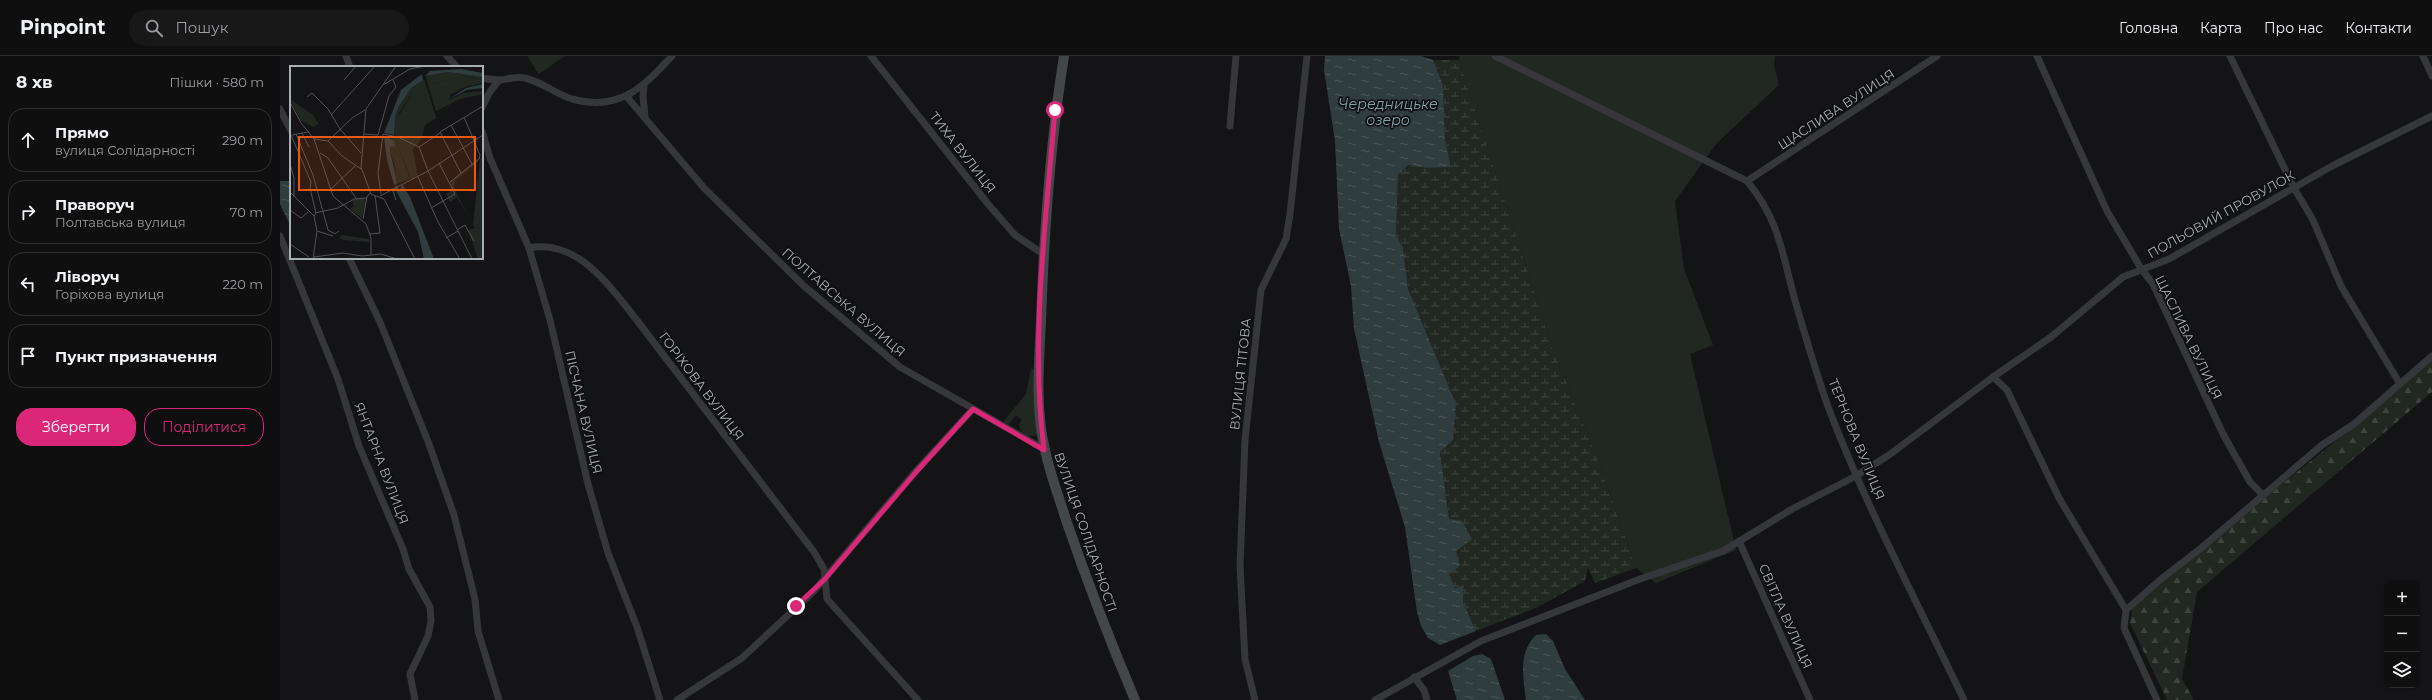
<!DOCTYPE html>
<html lang="uk">
<meta charset="utf-8">
<style>
body{margin:0;font-family:Montserrat,sans-serif;background:#181819;color:#f1f3f6}
.controls{position:absolute;right:12px;bottom:12px;display:grid;overflow:hidden;border-radius:8px;box-shadow:0 1px 3px #0004}
.controls button{width:36px;height:36px;display:grid;place-items:center;padding:0;border:0;border-bottom:1px solid #2f2f30;background:#0f0f10;color:#f1f3f6;font:20px sans-serif}
.stop{position:absolute;width:12px;height:12px;margin:-9px;border:3px solid #db2777;border-radius:50%;background:#fff}
.stop.end{background:#db2777;border-color:#fff;box-shadow:0 1px 4px #0008}
.list{margin:0;padding:0;list-style:none}
h2{display:flex;justify-content:space-between;align-items:center;height:52px;margin:0;padding:0 16px;font-size:17px}
h2 small{font-size:13px;font-weight:400;color:#9b9c9f}
.list li{display:grid;grid-template-columns:26px 1fr auto;gap:12px;align-items:center;box-sizing:border-box;height:64px;margin:0 8px 8px;padding:0 8px;border:1px solid #2f2f30;border-radius:16px}
.list b{display:block;font-size:15px;white-space:nowrap}
.list p{margin:0;font-size:13px;white-space:nowrap;color:#9b9c9f}
.list em{font-size:13px;font-style:normal;color:#9b9c9f}
.actions{display:flex;gap:8px;padding:12px 16px}
.actions a{flex:1;padding:9px 0;border:1px solid #db2777;border-radius:16px;text-align:center;font-size:14px;color:#db2777}
.actions .main{background:#db2777;color:#fff}
.icon{flex:none;width:22px;height:22px;fill:none;stroke:currentColor;stroke-width:2;stroke-linecap:round;stroke-linejoin:round}
.map{position:relative;flex:none;width:2152px;height:644px;overflow:hidden}
header{display:flex;align-items:center;gap:24px;box-sizing:border-box;height:56px;padding:0 20px;background:#0f0f10;border-bottom:1px solid #2f2f30}
header strong{font-size:19px}
nav{display:flex;gap:22px;margin-inline-start:auto;font-size:14px}
.search{width:280px;height:36px;background:#181819;display:flex;align-items:center;gap:10px;box-sizing:border-box;padding:0 14px;border-radius:22px;color:#9b9c9f;font-size:15px}
main{display:flex}
aside{flex:1;background:#0f0f10}
.map>svg:first-child{display:block}
.green{fill:#212821}
.forest{fill:url(#forest-firs)}
.wetland{fill:url(#wetland-marsh)}
.water{fill:url(#water-ripples)}
.lines{fill:none;stroke-linecap:round;stroke-linejoin:round}
.street{stroke:#35373a;stroke-width:7}
.secondary{stroke:#44474a;stroke-width:10}
.route{stroke:#db2777;stroke-width:5}
.labels{text-anchor:middle;stroke-width:3.5;stroke-linejoin:round;paint-order:stroke}
.street-label{font-size:13px;fill:#a7afb5;stroke:#0f0f11}
.water-label{font-size:14px;font-style:italic;fill:#81a4ad;stroke:#0f0f11}
.inset-road{fill:none;stroke:#4f5256;stroke-width:1}
.view{fill:#e8590c;fill-opacity:0.15;stroke:#e8590c;stroke-width:2}
.inset-edge{fill:none;stroke:#a7afb5;stroke-width:2}
</style>
<header>
<strong>Pinpoint</strong>
<div class="search"><svg class="icon" aria-label="search" viewBox="0 0 24 24"><circle cx="10" cy="10" r="6"/><path d="M15 15l6 6"/></svg>Пошук</div>
<nav><a>Головна</a><a>Карта</a><a>Про нас</a><a>Контакти</a></nav>
</header>
<main>
<aside>
<h2>8 хв<small>Пішки · 580 m</small></h2>
<ul class="list">
<li><svg class="icon" aria-label="ahead" viewBox="0 0 24 24"><path d="M12 20V5M6 11l6-6 6 6"/></svg><div><b>Прямо</b><p>вулиця Солідарності</p></div><em>290 m</em></li>
<li><svg class="icon" aria-label="right" viewBox="0 0 24 24"><path d="M7 20v-9h11M14 6l5 5-5 5"/></svg><div><b>Праворуч</b><p>Полтавська вулиця</p></div><em>70 m</em></li>
<li><svg class="icon" aria-label="left" viewBox="0 0 24 24"><path d="M17 20v-9H6M10 6l-5 5 5 5"/></svg><div><b>Ліворуч</b><p>Горіхова вулиця</p></div><em>220 m</em></li>
<li><svg class="icon" aria-label="arrive" viewBox="0 0 24 24"><path d="M6 21V4h12l-3 4 3 4H6"/></svg><div><b>Пункт призначення</b></div></li>
</ul>
<div class="actions"><a class="main">Зберегти</a><a>Поділитися</a></div>
</aside>
<div class="map">
<svg width="2152" height="644" viewBox="0 0 2152 644">
<defs>
<pattern id="forest-firs" width="22" height="20" patternUnits="userSpaceOnUse"><rect width="22" height="20" fill="#212821"/><path d="M5 1l3.5 6h-7zM16 11l3.5 6h-7z" fill="#3e453f"/></pattern>
<pattern id="wetland-marsh" width="20" height="14" patternUnits="userSpaceOnUse"><rect width="20" height="14" fill="#212821"/><path d="M1 5h8M5 5V1M11 12h8M15 12V8" fill="none" stroke="#3e453f"/></pattern>
<pattern id="water-ripples" width="26" height="14" patternUnits="userSpaceOnUse"><rect width="26" height="14" fill="#303d3f"/><path d="M2 4q2-2 4 0t4 0M15 11q2-2 4 0t4 0" fill="none" stroke="#4b5658"/></pattern>
</defs>
<rect width="100%" height="100%" fill="#141416"/>
<g class="green">
<polygon points="247,0 285,0 259,18"/>
<polygon points="1180,0 1495,0 1494,8 1499,29 1437,87 1395,145 1404,213 1433,289 1410,298 1456,494 1376,527 1356,512 1315,396 1272,291 1179,4"/>
<path d="M751,312L755,314L758,379C749,382 740,378 739,368L742,364L736,359L728,369L723,366L746,338Z"/>
</g>
<polygon class="forest" points="2152,299 2152,336 1917,536 1902,623 1914,644 1887,644 1850,567 1853,548 2114,338"/>
<polygon class="wetland" points="1153,4 1179,4 1272,291 1315,396 1356,512 1315,527 1308,512 1305,525 1256,552 1196,575 1183,546 1184,529 1175,532 1169,518 1169,464 1160,396 1173,384 1176,348 1128,233 1123,192 1116,178 1118,119 1128,109 1146,112 1171,111 1165,83 1163,29"/>
<g class="water">
<polygon points="1045,0 1141,0 1153,4 1163,29 1165,83 1171,111 1146,112 1128,109 1118,119 1116,178 1123,192 1128,233 1176,348 1173,384 1160,396 1169,463 1182,465 1192,483 1176,495 1180,510 1169,518 1175,532 1184,529 1183,546 1196,575 1160,589 1148,582 1141,570 1137,556 1125,471 1099,386 1074,273 1071,230 1059,173 1055,85 1044,14"/>
<polygon points="0,125 9,125 11,130 11,171 0,148"/>
<path d="M1266,578L1273,585L1285,613L1305,644H1246C1243,620 1238,597 1256,579Z"/>
<polygon points="1202,598 1211,603 1225,644 1177,644 1168,615 1193,600"/>
</g>
<g class="lines">
<g class="street">
<polyline points="66,0 70,11"/>
<polyline points="167,0 177,11"/>
<polyline points="591,0 708,148 735,179 763,198"/>
<path d="M1215,0L1467,125C1498,162 1502,195 1514,241C1524,276 1535,313 1547,348C1585,449 1637,546 1684,644"/>
<polyline points="1757,0 1827,155 1862,214 1873,228 1943,378 1970,426 1983,439"/>
<polyline points="1950,0 2014,132 2033,164 2061,230 2120,328"/>
<polyline points="2143,0 2152,20"/>
<path d="M202,22C208,23 214,24 220,24C228,23 237,20 245,22C262,26 276,38 292,43C340,56 363,31 392,0"/>
<polyline points="364,29 363,40 365,61"/>
<polyline points="347,41 424,132 524,230 620,311 764,393"/>
<polyline points="202,52 209,37 219,24"/>
<polyline points="0,53 11,75"/>
<polyline points="950,70 956,0"/>
<polyline points="202,75 210,102 249,192 270,264 308,428 328,497 357,571 380,644"/>
<polyline points="1467,125 1657,0"/>
<polyline points="0,180 58,323 79,390 123,493 129,513 150,551 151,565 148,580 130,618 135,644"/>
<path d="M249,192C294,183 324,223 349,254L534,496L544,513L547,543L638,644"/>
<polyline points="69,202 100,266 149,388 174,459 195,543 198,575 219,644"/>
<polyline points="1713,321 1727,334 1779,442 1846,554 1844,572 1877,644"/>
<polyline points="1459,485 1530,644"/>
<polyline points="1846,554 1881,523 1920,493 2042,389 2074,368 2152,300"/>
<polyline points="1134,621 1144,634 1147,644"/>
<polyline points="397,644 462,602 534,535 636,415 693,353"/>
<polyline points="975,644 965,603 960,510 965,384 981,234 1006,183 1010,158 1027,0"/>
<polyline points="1095,644 1201,585 1360,523 1443,495 1512,453 1576,420 1609,399 1713,321 1771,281 1843,221 1889,203 2052,110 2152,60"/>
</g>
<path class="secondary" d="M784,0C770,88 764,176 761,265C759,307 755,352 765,394C770,418 779,441 786,464C807,525 830,585 855,644"/>
</g>
<g class="lines">
<path class="route" d="M516,550L544,524L636,416L693,353L764,394C750,284 766,164 775,54"/>
</g>
<g class="labels">
<g class="street-label">
<text transform="translate(1556 53) rotate(-33)" y="5">ЩАСЛИВА ВУЛИЦЯ</text>
<text transform="translate(683 96) rotate(52)" y="5">ТИХА ВУЛИЦЯ</text>
<text transform="translate(1941 158) rotate(-29)" y="5">ПОЛЬОВИЙ ПРОВУЛОК</text>
<text transform="translate(564 246) rotate(41)" y="5">ПОЛТАВСЬКА ВУЛИЦЯ</text>
<text transform="translate(1909 281) rotate(64)" y="5">ЩАСЛИВА ВУЛИЦЯ</text>
<text transform="translate(960 318) rotate(-84)" y="5">ВУЛИЦЯ ТІТОВА</text>
<text transform="translate(422 330) rotate(53)" y="5">ГОРІХОВА ВУЛИЦЯ</text>
<text transform="translate(304 356) rotate(77)" y="5">ПІСЧАНА ВУЛИЦЯ</text>
<text transform="translate(1577 383) rotate(68)" y="5">ТЕРНОВА ВУЛИЦЯ</text>
<text transform="translate(102 407) rotate(69)" y="5">ЯНТАРНА ВУЛИЦЯ</text>
<text transform="translate(806 476) rotate(71)" y="5">ВУЛИЦЯ СОЛІДАРНОСТІ</text>
<text transform="translate(1506 560) rotate(66)" y="5">СВІТЛА ВУЛИЦЯ</text>
</g>
<g class="water-label">
<text x="1108" y="53">Чередницьке<tspan x="1108" dy="16">озеро</tspan></text>
</g>
</g>
<g transform="translate(10 10)">
<rect width="193" height="193" fill="#141416"/>
<path d="M174,10L193,14V17L175,21L160,29L159,34L174,27L193,25V28L170,33L146,45L138,19ZM132,18L135,23L137,22L146,52L135,59L131,74L123,83L128,111L121,114L105,72L107,53L122,27ZM73,132L76,134L72,152L60,143L64,140L62,134ZM193,160V193H188L178,164Z" fill="#212821"/>
<path d="M193,89V178L183,159L190,93ZM187,93L189,95L165,115L164,122L179,152L167,131L160,136L156,128L162,124L160,116Z" fill="#212821"/>
<path d="M158,6L188,10L193,11V14L174,10L138,19L136,10ZM134,13L137,22L135,23L132,18L122,27L109,47L106,69H104L105,50L109,40L121,22ZM103,72H105L120,113L107,118L105,100L100,86V81L104,78ZM51,169L79,173V176L54,174L49,172Z" fill="#212821"/>
<path d="M0,33L23,49L29,58L23,61L10,54Z" fill="#212821"/>
<path d="M171,3L193,7V11L158,6L135,10L140,5ZM132,8L133,14L121,22L109,40L105,50L104,69L94,67L111,24ZM193,18V22L177,24L159,33L176,22ZM94,71L104,74L105,80L100,81V86L106,111L107,118L104,119L97,94ZM112,118L120,131L144,193H134L128,166L104,121L107,120L110,125Z" fill="#303d3f"/>
<path class="inset-road" d="M106,0L76,43L71,101L81,128L94,133L125,193M54,14L66,0M93,19L120,3L135,0M17,31L22,27L38,43L50,63L71,87M0,36L11,57L24,73L43,130L76,158L81,172V188M41,49L85,0M161,59L182,98M12,67L19,81M6,68L23,109L38,164L45,168L49,165M74,68L88,69M93,68L108,71L129,81M1,69L21,116L20,122L26,147L24,150M2,69L18,66M88,69L99,30L106,21L103,14M24,73L38,75M38,75L62,52L75,44M38,75L52,90L71,103M129,81L138,105L182,193M129,81L150,67M30,87L38,92L66,132M0,98L4,112V131M171,107L150,66L193,40M128,111L148,156L170,193M160,116L189,93L190,89L174,51M102,122L106,134M40,124L65,100M0,126L24,150L27,165L23,193M91,128L88,107L93,68M90,130L138,105L193,69M141,142L165,128L149,97M0,144L11,152L18,146M25,147L48,142L64,133L76,132L80,127M73,153L77,131M167,164L175,159L184,175M27,165L43,170M80,168L90,167L85,130M156,172L168,165M0,178L19,191M24,191L53,187L72,190L91,188L107,193"/>
<path class="view" d="M9,71H185V124H9Z"/>
<rect width="193" height="193" class="inset-edge"/>
</g>
</svg>
<div class="controls">
<button>+</button>
<button>−</button>
<button><svg class="icon" aria-label="layers" viewBox="0 0 24 24"><path d="M12 4l9 5-9 5-9-5zM3 14l9 5 9-5"/></svg></button>
</div>
<div class="stop" style="left:775px;top:54px"></div>
<div class="stop end" style="left:516px;top:550px"></div>
</div>
</main>
